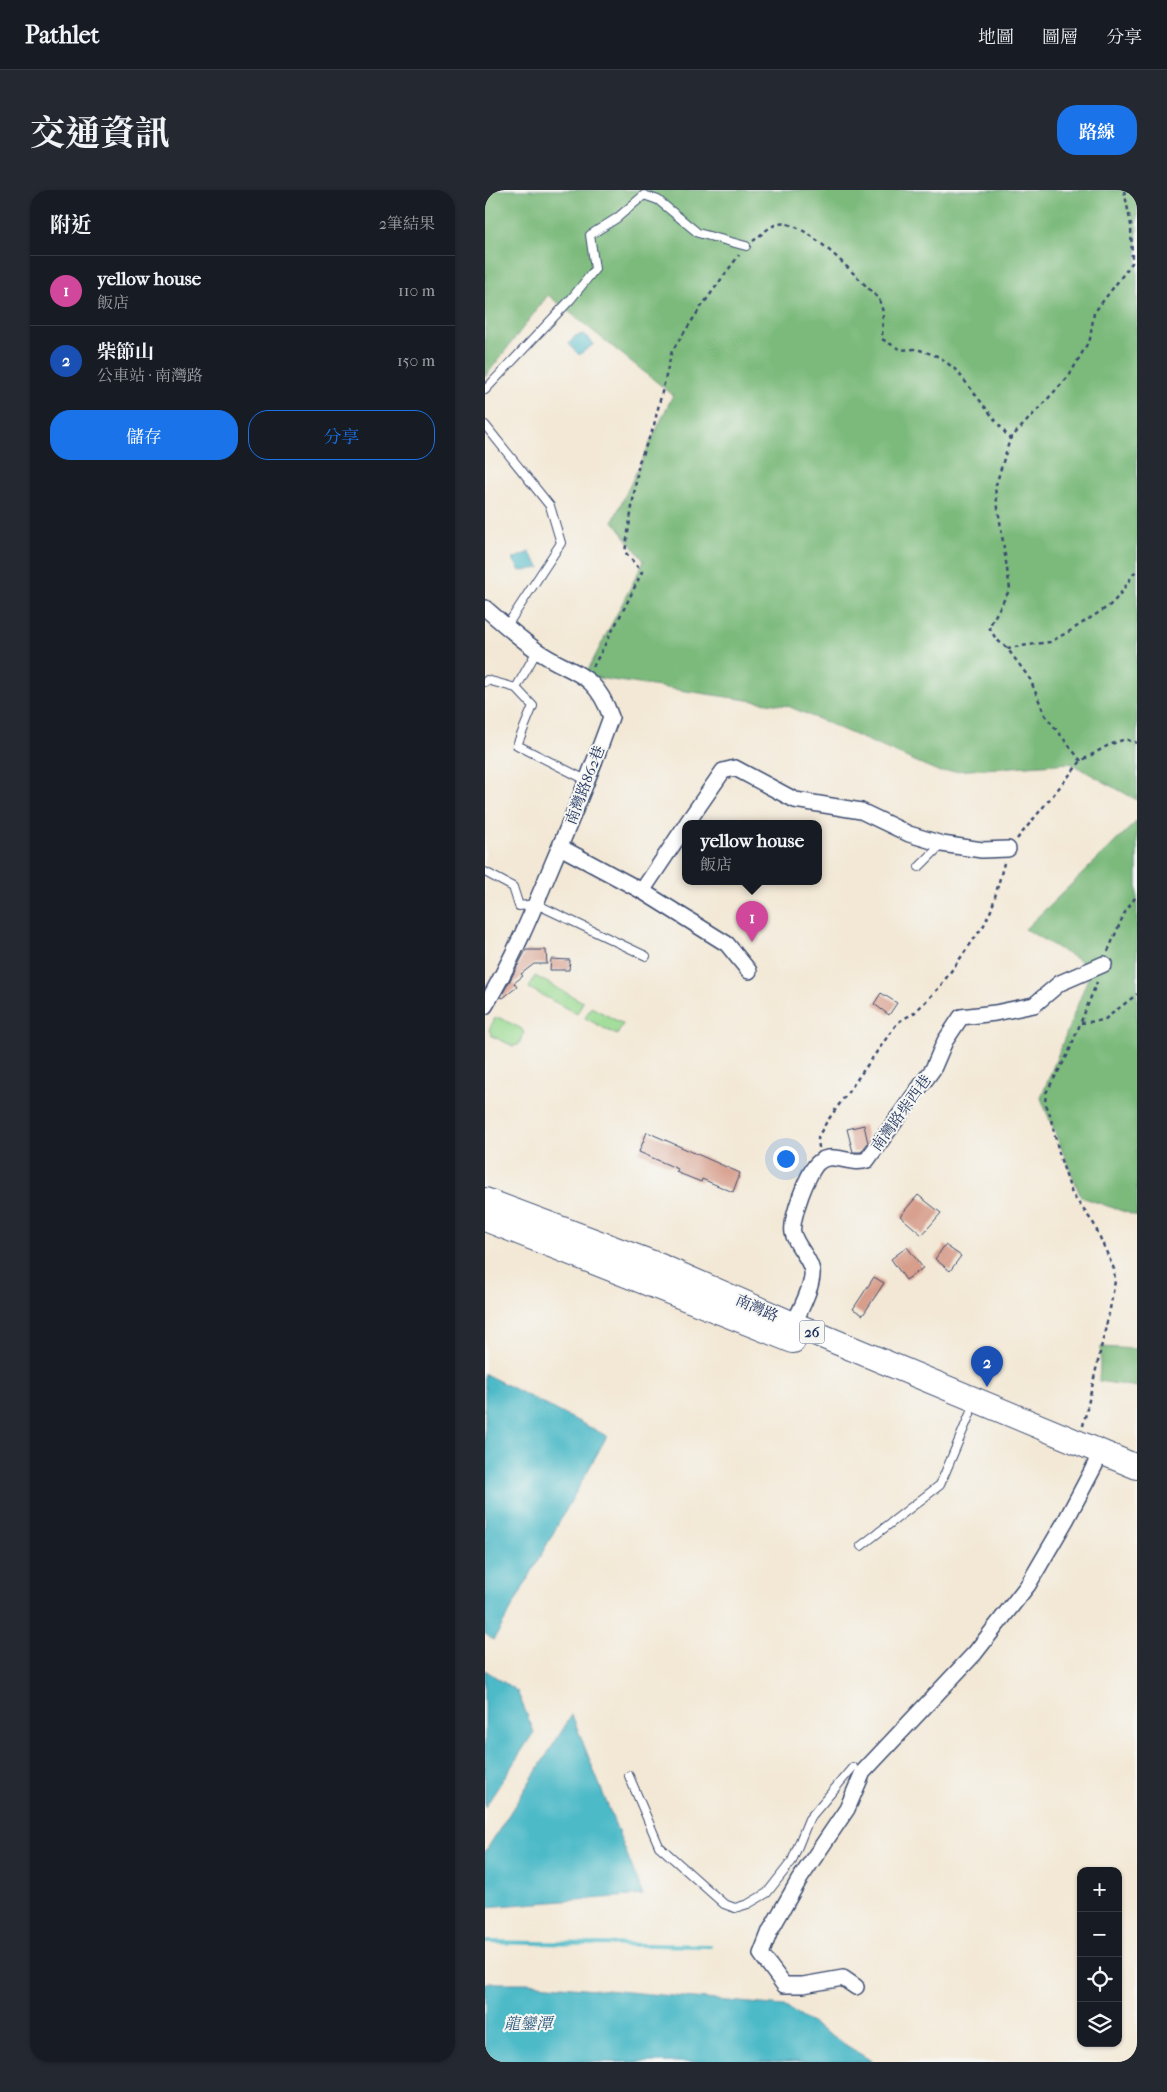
<!DOCTYPE html>
<html lang="zh-TW">
<meta charset="utf-8">
<style>
body{margin:0;font-family:"IM FELL French Canon","Noto Serif TC",serif;background:#242831;color:#f1f3f6}
.controls{position:absolute;right:15px;bottom:15px;display:grid;overflow:hidden;border-radius:10px;box-shadow:0 1px 4px #0004}
.controls button{width:45px;height:45px;display:grid;place-items:center;padding:0;border:0;border-bottom:1px solid #363941;background:#171b24;color:#f1f3f6;font:25px sans-serif}
.you{position:absolute;left:300px;top:968px;width:18px;height:18px;margin:-12px;border:4px solid #fff;border-radius:50%;background:#1a73e8;box-shadow:0 0 0 8px #1a73e833}
.badge{display:grid;place-items:center;width:32px;height:32px;border-radius:50%;background:#1a73e8;color:#fff;font-size:16px;font-weight:700}
.pin{position:absolute;translate:-50% -41px;filter:drop-shadow(0 1px 2px #0008)}
.pin::after{content:'';position:absolute;top:26px;width:18px;height:15px;background:inherit;clip-path:polygon(0 0,100% 0,50% 100%)}
.popup{position:absolute;left:197px;top:630px;width:140px;height:65px;box-sizing:border-box;display:grid;place-content:center;border-radius:10px;background:#171b24;filter:drop-shadow(0 1px 4px #0005);font-size:16px;white-space:nowrap;color:#9ea1a6}
.popup b{font-size:19px;color:#f1f3f6}
.popup::after{content:'';position:absolute;left:50%;top:100%;margin-left:-10px;border:10px solid transparent;border-top-color:#171b24}
.list{margin:0;padding:0;list-style:none}
h2{display:flex;justify-content:space-between;align-items:center;height:65px;margin:0;padding:0 20px;font-size:21px}
h2 small{font-size:16px;font-weight:400;color:#9ea1a6}
.list li{display:grid;grid-template-columns:32px 1fr auto;gap:15px;align-items:center;box-sizing:border-box;height:70px;padding:0 20px;border-top:1px solid #363941}
.list b{display:block;font-size:19px;white-space:nowrap}
.list p{margin:0;font-size:16px;white-space:nowrap;color:#9ea1a6}
.list em{font-size:16px;font-style:normal;color:#9ea1a6}
.actions{display:flex;gap:10px;padding:15px 20px}
.actions a{flex:1;padding:11px 0;border:1px solid #1a73e8;border-radius:20px;text-align:center;font-size:18px;color:#1a73e8}
.actions .main{background:#1a73e8;color:#fff}
.icon{flex:none;width:28px;height:28px;fill:none;stroke:currentColor;stroke-width:2;stroke-linecap:round;stroke-linejoin:round}
.map{position:relative;flex:none;width:652px;height:1872px;overflow:hidden;border-radius:20px}
header{display:flex;align-items:center;gap:30px;box-sizing:border-box;height:70px;padding:0 25px;background:#171b24;border-bottom:1px solid #363941}
header strong{font-size:24px}
nav{display:flex;gap:28px;margin-inline-start:auto;font-size:18px}
.intro{display:flex;align-items:center;justify-content:space-between;box-sizing:border-box;height:120px;padding:0 30px}
h1{margin:0;font-size:35px}
.button{padding:12px 22px;border-radius:20px;background:#1a73e8;color:#fff;font-size:18px;font-weight:700}
main{display:flex;gap:30px;padding:0 30px}
aside{flex:1;background:#171b24;border-radius:20px;box-shadow:0 1px 4px #0004}
.map>svg:first-child{display:block}
.green{fill:#9ada91;stroke:#5a8478}
.forest{fill:#7bba7b;stroke:#4b746c}
.water{fill:#4dbac8;stroke:#347493}
.lines{fill:none;stroke-linecap:round;stroke-linejoin:round}
.stream{stroke:#4dbac8;stroke-width:4}
.building{fill:#d79e8c}
.service-casing{stroke:#3b4b70;stroke-width:10}
.minor-casing{stroke:#3b4b70;stroke-width:18}
.primary-casing{stroke:#3b4b70;stroke-width:26}
.path{stroke:#3b4b70;stroke-width:2.5;stroke-dasharray:4 4;stroke-linecap:butt}
.service{stroke:#fff;stroke-width:8}
.minor{stroke:#fff;stroke-width:15}
.primary{stroke:#fff;stroke-width:24}
.labels{text-anchor:middle;stroke-width:4;stroke-linejoin:round;paint-order:stroke}
.shield{fill:#f6f6f2;stroke:#5d6b8a;stroke-width:1}
.shield-label{font-size:14px;font-weight:bold;fill:#1b2f5e}
.street-label{font-size:15px;fill:#1b2f5e;stroke:#f6f6f2}
.water-label{font-size:16px;font-style:italic;fill:#2a597e;stroke:#f6f6f2}
</style>
<header>
<strong>Pathlet</strong>
<nav><a>地圖</a><a>圖層</a><a>分享</a></nav>
</header>
<div class="intro"><h1>交通資訊</h1><a class="button">路線</a></div>
<main>
<aside>
<h2>附近<small>2筆結果</small></h2>
<ul class="list">
<li><span class="badge" style="background:#d1479c">1</span><div><b>yellow house</b><p>飯店</p></div><em>110 m</em></li>
<li><span class="badge" style="background:#1a4fb4">2</span><div><b>柴節山</b><p>公車站 · 南灣路</p></div><em>150 m</em></li>
</ul>
<div class="actions"><a class="main">儲存</a><a>分享</a></div>
</aside>
<div class="map">
<svg width="652" height="1872" viewBox="0 0 652 1872">
<rect width="100%" height="100%" fill="#f6f6f2"/>
<filter id="ink" filterUnits="userSpaceOnUse"><feTurbulence type="fractalNoise" baseFrequency=".02" numOctaves="2"/><feDisplacementMap in="SourceGraphic" scale="10" xChannelSelector="R" yChannelSelector="G"/><feConvolveMatrix kernelMatrix="1 2 1 2 8 2 1 2 1" color-interpolation-filters="sRGB"/></filter>
<filter id="wash" filterUnits="userSpaceOnUse"><feTurbulence type="fractalNoise" baseFrequency=".0096" numOctaves="4" result="noise"/><feDisplacementMap in="SourceGraphic" scale="20" xChannelSelector="R" yChannelSelector="G"/><feGaussianBlur stdDeviation="1.12" result="paint"/><feColorMatrix in="noise" values="0 0 0 0 0 0 0 0 0 0 0 0 0 0 0 0 0 1.4 0 .05"/><feComposite in="paint" operator="in"/></filter>
<g filter="url(#wash)">
<rect width="100%" height="100%" fill="#f3e8d5"/>
<g class="green">
<polygon points="50,786 98,812 92,824 44,798"/>
<polygon points="106,817 138,834 132,845 100,828"/>
<polygon points="10,828 15,828 37,839 39,844 33,855 28,856 7,846 4,840"/>
</g>
<g class="forest">
<polygon points="0,0 652,0 652,610 585,573 455,582 303,516 100,486 159,371 128,331 188,205 63,105 0,187"/>
<polygon points="652,631 652,1026 596,1007 556,908 607,778 540,739"/>
<polygon points="616,1157 652,1159 652,1197 614,1191"/>
</g>
<g class="water">
<polygon points="99,144 109,154 94,165 84,154 90,146"/>
<polygon points="44,362 55,378 35,381 28,369"/>
<polygon points="0,1184 122,1246 9,1450 0,1444"/>
<polygon points="0,1480 32,1501 49,1542 0,1617"/>
<polygon points="87,1525 158,1705 0,1717 0,1662"/>
<polygon points="0,1793 42,1793 299,1816 388,1872 0,1872"/>
</g>
<g class="lines">
<polyline class="stream" points="0,1752 225,1756"/>
</g>
<g id="blocks">
<g class="building">
<polygon points="41,760 61,760 62,774 49,774 36,784 38,786 29,793 32,797 18,808 16,807"/>
<polygon points="66,769 85,770 84,780 65,780"/>
<polygon points="396,803 412,813 404,825 389,814"/>
<polygon points="379,935 383,953 376,962 368,962 362,939"/>
<polygon points="162,942 255,983 248,1002 217,989 216,992 191,982 193,979 154,962"/>
<polygon points="433,1005 456,1023 437,1045 415,1026"/>
<polygon points="460,1055 476,1066 465,1081 450,1069"/>
<polygon points="422,1057 438,1078 421,1090 406,1069"/>
<polygon points="389,1087 399,1093 378,1125 368,1119"/>
</g>
</g>
</g>
<g filter="url(#ink)">
<use href="#blocks" fill-opacity="0" stroke="#3b4b70" stroke-width="1"/>
<g class="lines">
<g class="service-casing">
<g id="service">
<polyline points="0,200 86,109 110,79 105,45 132,28 159,5 173,10 213,43 261,56"/>
<polyline points="0,235 65,316 76,353 21,437"/>
<polyline points="0,492 2,490 31,498 48,516 32,555 103,591"/>
<polyline points="31,498 52,461"/>
<polyline points="434,677 457,654"/>
<polyline points="0,682 28,697 34,716 51,714 161,766"/>
<polyline points="376,1356 455,1295 485,1224"/>
<polyline points="144,1586 174,1656 239,1714 250,1718 263,1714 282,1703 307,1671 324,1629 368,1577"/>
</g>
</g>
<g class="minor-casing">
<g id="minor">
<path d="M0,418C16,432 33,447 51,460C86,485 109,479 126,527C108,577 88,626 67,675C47,723 27,771 0,816"/>
<polyline points="202,633 238,581 250,578 310,610 376,621 424,644 457,654 497,660 523,659"/>
<polyline points="75,657 157,701 242,754 264,781"/>
<polyline points="157,701 201,635"/>
<path d="M304,1142C311,1129 329,1096 327,1081C325,1068 311,1056 308,1043C305,1030 323,980 334,972C347,961 366,976 382,970L448,879L460,851L476,827L510,823L549,815L575,793L619,774"/>
<polyline points="371,1797 358,1788 318,1795 299,1795 276,1764 285,1741 314,1690 362,1619 378,1582 490,1463 543,1395 581,1330 610,1275 614,1262"/>
</g>
</g>
<g class="primary-casing">
<g id="primary">
<polyline points="0,1010 173,1075 308,1134 652,1277"/>
<polyline points="0,1029 308,1151"/>
</g>
</g>
<g class="path">
<path d="M268,51C275,46 285,35 294,34C320,28 375,91 394,109L398,122L397,149L416,160L432,159L455,167L472,181L525,249"/>
<polyline points="522,458 565,452 585,441 624,416 633,407 652,379"/>
<polyline points="108,477 141,415 157,382 140,362 154,272 168,239 187,161 216,117 254,65"/>
<polyline points="596,571 560,525 545,489 522,458 511,449 504,437 525,399 510,298 525,249 584,186 605,149 609,123 647,73 646,35 639,0"/>
<polyline points="532,649 596,571 622,556 640,549 652,553"/>
<polyline points="623,761 639,724 652,705"/>
<polyline points="596,833 619,830 652,804"/>
<polyline points="334,958 333,947 341,933 413,832 429,823 454,798 499,735 507,718 519,673"/>
<polyline points="598,1236 625,1119 630,1091 629,1079 609,1034 587,1004 575,967 564,921 560,913 561,903 583,864 612,792"/>
</g>
<use href="#service" class="service"/>
<use href="#minor" class="minor"/>
<use href="#primary" class="primary"/>
</g>
</g>
<g class="labels">
<rect class="shield" x="314.5" y="1130.5" width="25" height="23" rx="4"/>
<g class="shield-label">
<text x="327" y="1147">26</text>
</g>
<g class="street-label">
<text transform="translate(100 595) rotate(-69)" y="5">南灣路862巷</text>
<text transform="translate(416 923) rotate(-54)" y="5">南灣路柴西巷</text>
<text transform="translate(272 1118) rotate(24)" y="5">南灣路</text>
</g>
<g class="water-label">
<text x="43" y="1839">龍鑾潭</text>
</g>
</g>
</svg>
<div class="controls">
<button>+</button>
<button>−</button>
<button><svg class="icon" aria-label="locate" viewBox="0 0 24 24"><circle cx="12" cy="12" r="6"/><path d="M12 2v4M12 18v4M2 12h4M18 12h4"/></svg></button>
<button><svg class="icon" aria-label="layers" viewBox="0 0 24 24"><path d="M12 4l9 5-9 5-9-5zM3 14l9 5 9-5"/></svg></button>
</div>
<div class="you"></div>
<div class="pin badge" style="left:267px;top:752px;background:#d1479c">1</div>
<div class="popup"><b>yellow house</b>飯店</div>
<div class="pin badge" style="left:502px;top:1197px;background:#1a4fb4">2</div>
</div>
</main>
